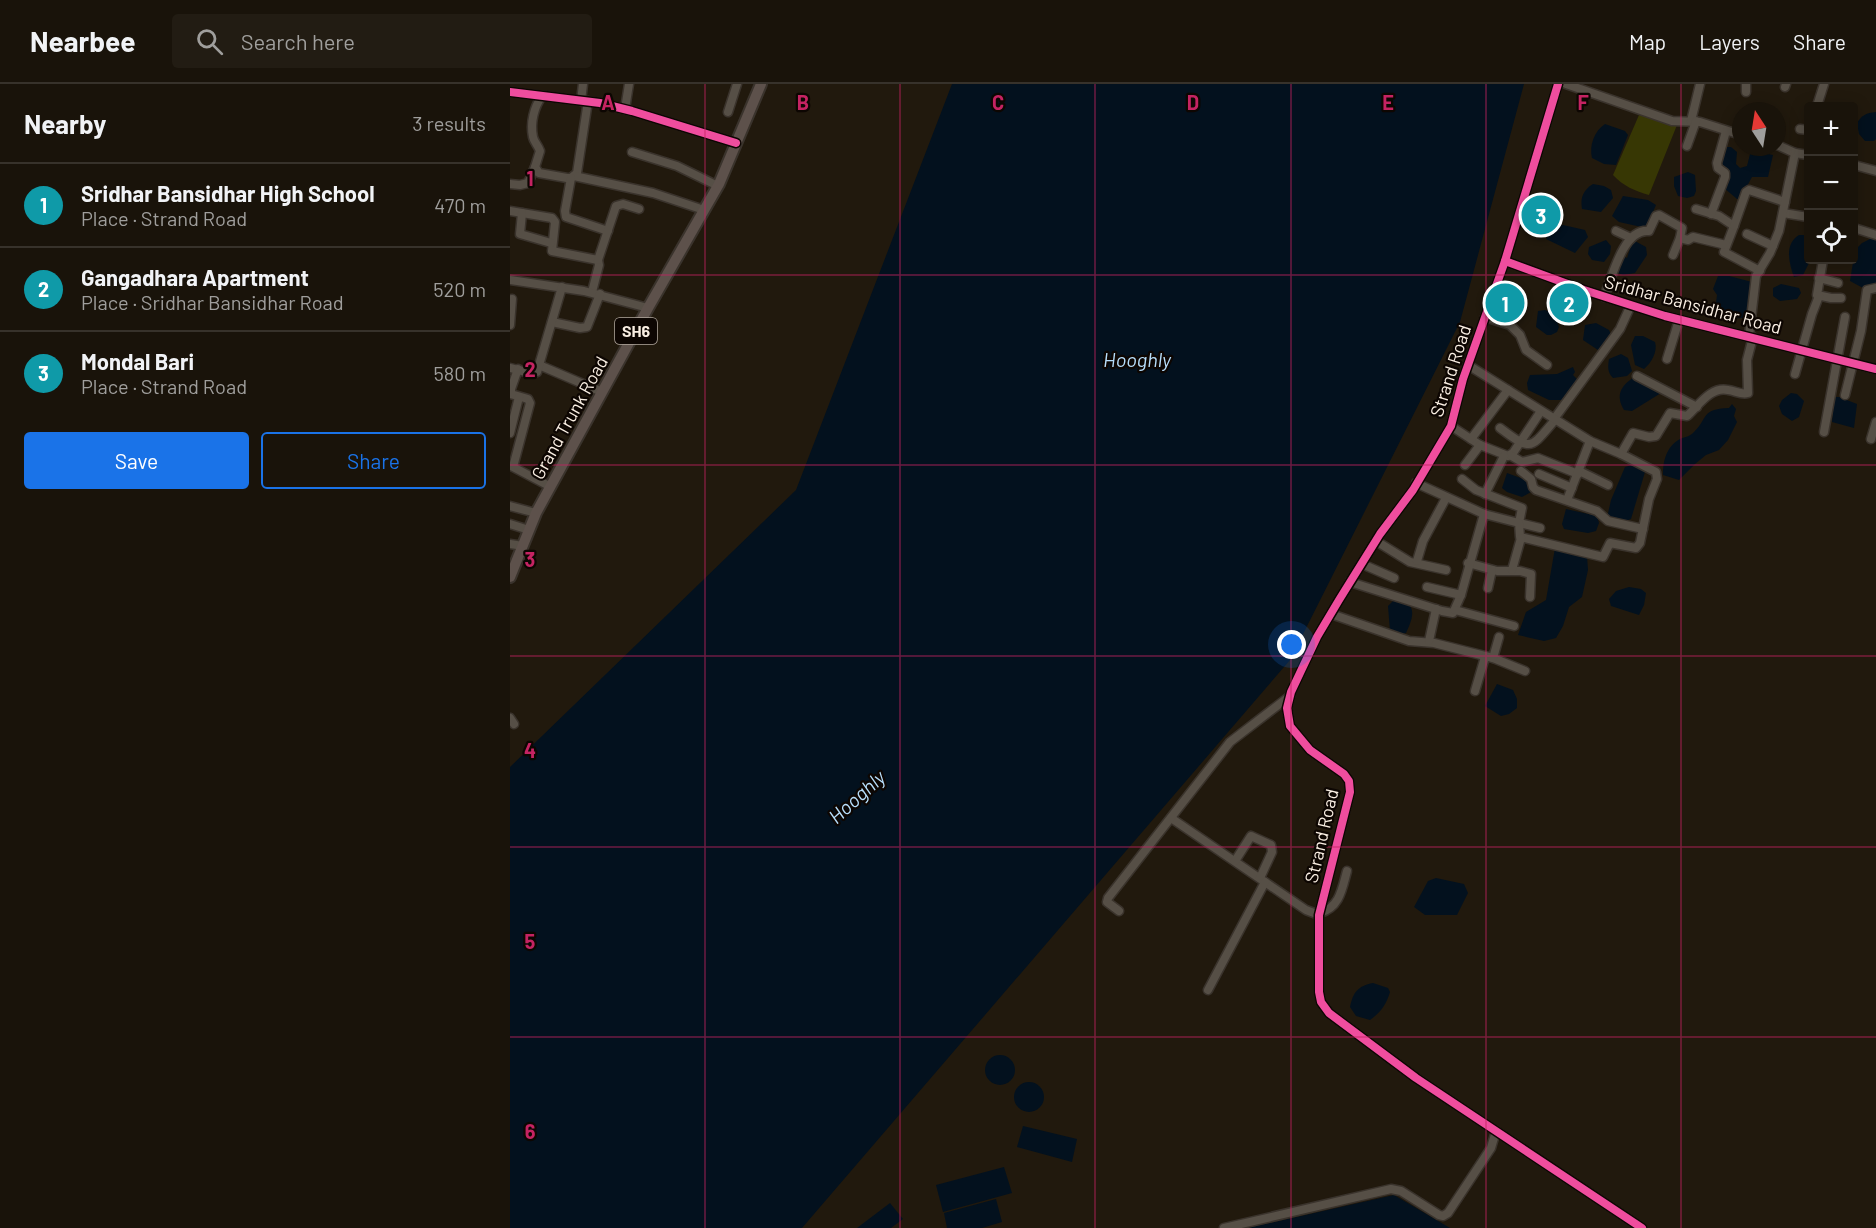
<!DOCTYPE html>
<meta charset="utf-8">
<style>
body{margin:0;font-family:Barlow,sans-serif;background:#221c13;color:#f1f3f6}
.controls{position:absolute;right:18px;top:18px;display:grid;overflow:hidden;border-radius:6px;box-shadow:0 3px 15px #0003}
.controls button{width:54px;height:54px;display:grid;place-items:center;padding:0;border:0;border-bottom:2px solid #37322b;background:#19130a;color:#f1f3f6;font:30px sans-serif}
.compass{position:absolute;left:1222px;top:18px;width:54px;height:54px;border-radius:50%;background:#19130a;box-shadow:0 3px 15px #0003;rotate:348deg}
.you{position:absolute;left:782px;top:561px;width:21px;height:21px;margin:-15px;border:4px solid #fff;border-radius:50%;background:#1a73e8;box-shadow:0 0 0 9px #1a73e833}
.badge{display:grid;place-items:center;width:39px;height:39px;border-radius:50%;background:#1a73e8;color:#fff;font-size:20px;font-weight:700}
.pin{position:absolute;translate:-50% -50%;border:3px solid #fff;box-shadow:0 2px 6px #0006}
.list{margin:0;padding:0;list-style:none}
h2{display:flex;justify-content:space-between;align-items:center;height:78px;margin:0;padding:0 24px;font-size:26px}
h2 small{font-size:20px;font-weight:400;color:#9f9e9c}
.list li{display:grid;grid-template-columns:39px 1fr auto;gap:18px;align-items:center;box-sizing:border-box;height:84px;padding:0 24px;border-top:2px solid #37322b}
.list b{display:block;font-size:22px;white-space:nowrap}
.list p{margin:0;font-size:20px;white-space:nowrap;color:#9f9e9c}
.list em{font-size:20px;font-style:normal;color:#9f9e9c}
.actions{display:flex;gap:12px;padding:18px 24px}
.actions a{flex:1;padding:14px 0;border:2px solid #1a73e8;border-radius:6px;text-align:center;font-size:21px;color:#1a73e8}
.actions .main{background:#1a73e8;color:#fff}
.icon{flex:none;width:33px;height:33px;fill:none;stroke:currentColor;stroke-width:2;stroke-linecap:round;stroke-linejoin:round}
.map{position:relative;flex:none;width:1366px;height:1144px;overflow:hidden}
header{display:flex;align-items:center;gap:36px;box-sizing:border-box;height:84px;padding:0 30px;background:#19130a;border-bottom:2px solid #37322b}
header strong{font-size:28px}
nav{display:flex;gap:33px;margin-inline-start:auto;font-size:21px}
.search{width:420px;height:54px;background:#221c13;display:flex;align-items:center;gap:15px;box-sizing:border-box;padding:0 21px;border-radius:6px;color:#9f9e9c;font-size:22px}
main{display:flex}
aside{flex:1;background:#19130a}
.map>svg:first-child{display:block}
.green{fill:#373704}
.water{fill:#03111e}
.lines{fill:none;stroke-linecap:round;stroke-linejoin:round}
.minor-casing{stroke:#3a332c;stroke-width:11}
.major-casing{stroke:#3a332c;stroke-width:14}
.minor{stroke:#564f46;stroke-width:8}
.major{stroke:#5d514b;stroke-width:10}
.cycleway-casing{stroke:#0d0602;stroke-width:11}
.cycleway{stroke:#ef4d9e;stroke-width:8}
.grid{fill:none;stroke:#c52362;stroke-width:1.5;stroke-opacity:0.55}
.labels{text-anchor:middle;stroke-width:4.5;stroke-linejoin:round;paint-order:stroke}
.shield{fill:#0d0602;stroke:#b3a9a0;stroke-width:1.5}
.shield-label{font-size:16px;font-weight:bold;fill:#faefe3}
.street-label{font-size:18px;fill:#faefe3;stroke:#0d0602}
.water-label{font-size:20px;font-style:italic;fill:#b7defb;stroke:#0d0602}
.grid-label{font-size:20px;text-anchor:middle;font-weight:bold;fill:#c52362;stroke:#0d0602;stroke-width:4.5;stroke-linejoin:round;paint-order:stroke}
</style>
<header>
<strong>Nearbee</strong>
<div class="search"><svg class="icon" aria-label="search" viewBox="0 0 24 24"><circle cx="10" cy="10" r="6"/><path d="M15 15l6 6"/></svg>Search here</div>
<nav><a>Map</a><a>Layers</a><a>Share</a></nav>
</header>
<main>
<aside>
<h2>Nearby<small>3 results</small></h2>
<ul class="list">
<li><span class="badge" style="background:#0f9aa8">1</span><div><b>Sridhar Bansidhar High School</b><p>Place · Strand Road</p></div><em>470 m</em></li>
<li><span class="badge" style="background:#0f9aa8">2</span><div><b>Gangadhara Apartment</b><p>Place · Sridhar Bansidhar Road</p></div><em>520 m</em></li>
<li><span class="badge" style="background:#0f9aa8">3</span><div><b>Mondal Bari</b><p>Place · Strand Road</p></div><em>580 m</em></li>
</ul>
<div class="actions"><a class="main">Save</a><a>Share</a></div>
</aside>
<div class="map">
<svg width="1366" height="1144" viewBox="0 0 1366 1144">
<rect width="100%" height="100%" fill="#21190d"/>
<path class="green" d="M1129,31L1167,41L1139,111C1125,107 1113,102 1103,91Z"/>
<g class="water">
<polygon points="442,0 1014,0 950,238 780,576 292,1144 0,1144 0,683 286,406"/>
<path d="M1366,28V55L1364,57H1355L1349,50L1347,39C1352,31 1356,29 1366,28Z"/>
<path d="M1095,40L1115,47L1118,51L1106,81L1094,80L1082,74C1079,62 1084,47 1095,40Z"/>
<polygon points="1214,63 1221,63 1227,68 1226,80 1230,84 1237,82 1240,70 1247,68 1263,71 1258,93 1242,93 1230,115 1227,115 1214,104 1218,89 1208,81"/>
<polygon points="1178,88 1185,91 1186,107 1184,112 1177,114 1168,112 1164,102 1164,93"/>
<path d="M1083,100L1094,102L1101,106L1103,114L1091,128L1072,125C1070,114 1073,106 1083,100Z"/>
<polygon points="1113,112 1138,116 1146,121 1136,144 1109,138 1102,132"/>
<polygon points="1053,141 1075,146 1078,153 1065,169 1036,155 1041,145"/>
<path d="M1289,151H1298L1299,179L1293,191L1284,193C1279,179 1274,160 1289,151Z"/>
<polygon points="1364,153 1366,154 1366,201 1353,204 1340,197 1345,166 1352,159"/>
<polygon points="1096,156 1101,162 1100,170 1094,178 1082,176 1078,170 1079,163"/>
<polygon points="1123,156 1136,163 1137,171 1125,189 1113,191 1105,188 1109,170 1117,174"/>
<path d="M1208,192H1219L1242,198L1241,232C1229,236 1219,234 1208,229L1206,219L1207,211L1203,205Z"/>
<polygon points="1271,200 1289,204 1291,209 1287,215 1270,217 1263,212 1263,204"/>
<polygon points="1035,226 1044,230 1049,243 1047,248 1041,251 1037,251 1026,243 1028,227"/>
<polygon points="1086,239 1099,246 1102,253 1091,268 1073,256 1075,241"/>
<path d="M1125,252H1133L1145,258C1148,268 1141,279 1134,285L1125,281L1121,261Z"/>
<path d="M1111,270L1118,274L1122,287L1117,292L1103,294C1097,288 1098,282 1099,275Z"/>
<polygon points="1063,283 1065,288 1063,291 1069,297 1054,316 1039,316 1018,306 1017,299 1020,291 1047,290"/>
<path d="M1124,293L1148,304L1151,309L1122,327L1114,326C1105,311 1111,302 1124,293Z"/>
<polygon points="1281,309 1287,310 1294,317 1289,333 1282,337 1272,330 1269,322 1272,316"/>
<polygon points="1324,313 1329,313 1347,320 1344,344 1322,338"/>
<path d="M1222,320L1226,325L1224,332L1227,338L1218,356L1209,366L1196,371L1185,380L1169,396L1153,391C1153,377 1156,363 1170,355C1174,353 1179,353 1183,349C1199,334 1190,325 1219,324Z"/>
<polygon points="1125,380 1135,388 1121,435 1113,438 1097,434 1101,416 1115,383"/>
<polygon points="997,389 1019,397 1021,408 1012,413 997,408 992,404"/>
<polygon points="1056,425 1087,432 1089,439 1086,447 1078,449 1054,445 1052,440"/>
<polygon points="1045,464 1077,472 1078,486 1072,513 1059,523 1053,542 1046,554 1034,557 1008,551 1016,528 1036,516"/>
<polygon points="1119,503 1131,505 1136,509 1134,521 1129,531 1101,522 1099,515 1106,507"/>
<path d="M884,516C908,518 904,532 896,549L888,551L880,547L878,522Z"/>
<polygon points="987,600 1003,606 1007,615 1007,624 999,630 991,632 975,622"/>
<polygon points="926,794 954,800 958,809 947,831 915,831 904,823 918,797"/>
<path d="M863,899L878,904L880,908C876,921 871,928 860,936L846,932L840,923C843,908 848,902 863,899Z"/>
<circle cx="490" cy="986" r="15"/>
<circle cx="519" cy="1013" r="15"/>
<polygon points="513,1042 567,1055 562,1078 507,1063"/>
<polygon points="494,1083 502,1109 433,1128 426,1101"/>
<polygon points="884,1111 940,1144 738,1144"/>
<polygon points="486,1115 492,1138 472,1144 437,1144 434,1129"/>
<polygon points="380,1119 393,1135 381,1144 347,1144"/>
</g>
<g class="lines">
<g class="minor-casing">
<g id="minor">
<polyline points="1048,0 995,177 953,295 941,342 903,406 870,450 829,516 807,553 781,608 777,624 780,642 800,666 834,690 839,697 840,708 809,831 809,908 811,918 819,929 906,994 1132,1144"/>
<polyline points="1056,0 1162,37 1190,38 1231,51"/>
<polyline points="1275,3 1276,0"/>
<polyline points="0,8 90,19 122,27 226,59"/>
<polyline points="1236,8 1236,0"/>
<path d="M32,12C24,23 20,39 23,53C24,58 28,61 30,67L25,83L29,89L57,94H61L67,89L78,17"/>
<polyline points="71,17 73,0"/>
<polyline points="1307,22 1314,0"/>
<polyline points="115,25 119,0"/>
<polyline points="218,28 227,0"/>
<polyline points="1181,37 1190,0"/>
<polyline points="1290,45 1298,46"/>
<polyline points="1267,61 1285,69 1298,71"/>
<polyline points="1177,62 1186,37"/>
<polyline points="122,68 167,82 208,102"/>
<polyline points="1344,81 1366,87"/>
<polyline points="64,92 143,109 194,126"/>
<polyline points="61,94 55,127 56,133 98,147"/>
<polyline points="0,100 10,101 18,99 25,83"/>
<polyline points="1186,125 1209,132 1224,142 1214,168 1250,187"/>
<polyline points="0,127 42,134 45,138 42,167 88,176 89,181 82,208"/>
<polyline points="12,129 10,150 41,159"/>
<polyline points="1273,129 1298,133"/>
<polyline points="1201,130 1215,93 1215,89 1208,84 1207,79 1216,47"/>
<polyline points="1224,142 1236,108 1239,106 1275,118"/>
<polyline points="1344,144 1366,151"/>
<polyline points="1106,147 1121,154"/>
<polyline points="1237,150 1263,162"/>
<polyline points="1170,154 1178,156 1183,153 1216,161"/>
<polyline points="88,176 106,122 113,120 129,125"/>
<polyline points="1313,176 1307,211 1321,214 1331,214"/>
<polyline points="995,177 1074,206 1155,232 1366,285"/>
<polyline points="1309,194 1328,199"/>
<polyline points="0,196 74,207 138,224"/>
<path d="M1094,213C1102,194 1113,144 1139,147L1146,132L1149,131L1172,144L1170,154L1163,171"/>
<polyline points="975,233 1000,241 1010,251 1016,266 1037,281"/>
<polyline points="42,238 70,244 77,243 90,210"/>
<polyline points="0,241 2,215"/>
<polyline points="1239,252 1246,192 1260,169 1269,147 1285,69"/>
<polyline points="1157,275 1169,236"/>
<polyline points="29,281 92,308"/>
<polyline points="0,284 20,289 27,288 52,203"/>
<polyline points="8,285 1,305 1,310 18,315 20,319 3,383 41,403"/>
<polyline points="1285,290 1302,230 1309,212"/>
<polyline points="1127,292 1187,323"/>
<polyline points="1335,311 1351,247 1357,206 1366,204"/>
<polyline points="1044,335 1110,245 1121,221"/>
<polyline points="941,342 970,361 998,372 1003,369 1031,327"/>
<path d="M990,344C1022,368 1020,365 1045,336"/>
<polyline points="1314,348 1335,233"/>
<polyline points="0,349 9,313"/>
<polyline points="961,355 998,306"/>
<polyline points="1361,355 1366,338"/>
<path d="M1111,370L1123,349L1139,353L1146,352L1160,329L1177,332C1189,321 1201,302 1218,306C1226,307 1231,311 1238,309L1237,276L1243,253"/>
<polyline points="1000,371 1012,378 1028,374 1068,390"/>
<polyline points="955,381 970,361"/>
<polyline points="1011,387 1021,395 1023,403 1026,406 1087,427 1098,437 1133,445"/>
<polyline points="1069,387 1098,401"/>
<polyline points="1029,390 1062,404"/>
<polyline points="952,395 966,406 1012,424 1009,439 1030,444"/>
<polyline points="906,399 974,430 1009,439 1010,453 1093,473 1100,459 1126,464 1130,459 1139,415 1147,395 1146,388 1111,370 1080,357 958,281"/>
<polyline points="975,410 994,372"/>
<polyline points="1057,416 1080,357"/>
<polyline points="0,422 26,429"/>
<polyline points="0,440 19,446"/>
<polyline points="866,457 900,478 936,486"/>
<polyline points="0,460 13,462"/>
<polyline points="907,477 913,457 936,414"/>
<polyline points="958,479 987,487 1010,487 1021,490 1020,513"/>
<polyline points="852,480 884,494"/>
<polyline points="1002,486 1011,454"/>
<polyline points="840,498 932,527 943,529 951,511 974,430"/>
<polyline points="917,503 951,511"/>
<polyline points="978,504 982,486"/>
<polyline points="945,526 1004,542"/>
<polyline points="821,530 899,557 924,559 983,574 1015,587"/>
<polyline points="919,557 926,525"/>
<polyline points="983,574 989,553"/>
<polyline points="965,607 975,573"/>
<polyline points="0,634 4,640"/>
<polyline points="661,734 796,826 809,831"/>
<polyline points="725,777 741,752 761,761 762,768 750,794"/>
<polyline points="609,827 597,818 598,814 720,658 780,612"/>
<path d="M810,829C830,823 832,805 837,787"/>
<polyline points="698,906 755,798"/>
<polyline points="714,1144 881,1105 891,1107 929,1131 933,1132 938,1129 981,1064 986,1047"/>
</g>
</g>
<g class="major-casing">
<polyline id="major" points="0,493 26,429 138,224 209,100 251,0"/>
</g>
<use href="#minor" class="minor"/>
<use href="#major" class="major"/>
<g class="cycleway-casing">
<g id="cycleway">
<polyline points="1048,0 995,177 953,295 941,342 903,406 870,450 829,516 807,553 781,608 777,624 780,642 800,666 834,690 839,697 840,708 809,831 809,908 811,918 819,929 906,994 1132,1144"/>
<polyline points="0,8 90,19 122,27 226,59"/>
<polyline points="995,177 1074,206 1155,232 1366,285"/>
</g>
</g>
<use href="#cycleway" class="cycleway"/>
</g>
<path class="grid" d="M195,0V1144M390,0V1144M585,0V1144M781,0V1144M976,0V1144M1171,0V1144M0,191H1366M0,381H1366M0,572H1366M0,763H1366M0,953H1366"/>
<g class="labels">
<rect class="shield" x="105" y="234" width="42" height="26" rx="4.5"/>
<g class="shield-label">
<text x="126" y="253">SH6</text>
</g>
<g class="street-label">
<text transform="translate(1183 221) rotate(15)" y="6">Sridhar Bansidhar Road</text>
<text transform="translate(941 287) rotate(-72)" y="6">Strand Road</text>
<text transform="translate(60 334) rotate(-61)" y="6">Grand Trunk Road</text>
<text transform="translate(812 752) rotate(-77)" y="6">Strand Road</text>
</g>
<g class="water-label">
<text x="627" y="283">Hooghly</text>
<text transform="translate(347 713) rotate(-42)" y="7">Hooghly</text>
</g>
</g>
<g class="grid-label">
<text x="98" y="26">A</text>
<text x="293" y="26">B</text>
<text x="488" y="26">C</text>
<text x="683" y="26">D</text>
<text x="878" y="26">E</text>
<text x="1073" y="26">F</text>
<text x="20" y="102">1</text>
<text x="20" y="293">2</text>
<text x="20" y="483">3</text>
<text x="20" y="674">4</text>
<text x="20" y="865">5</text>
<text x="20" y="1055">6</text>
</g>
</svg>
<div class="controls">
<button>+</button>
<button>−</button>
<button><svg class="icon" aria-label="locate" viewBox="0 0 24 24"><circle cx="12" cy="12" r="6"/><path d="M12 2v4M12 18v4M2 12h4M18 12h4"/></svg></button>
</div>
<svg class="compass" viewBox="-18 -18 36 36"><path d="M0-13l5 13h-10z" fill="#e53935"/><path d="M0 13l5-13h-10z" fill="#9f9e9c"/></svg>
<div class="you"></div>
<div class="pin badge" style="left:995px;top:219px;background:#0f9aa8">1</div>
<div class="pin badge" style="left:1059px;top:219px;background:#0f9aa8">2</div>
<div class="pin badge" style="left:1031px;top:131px;background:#0f9aa8">3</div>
</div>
</main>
